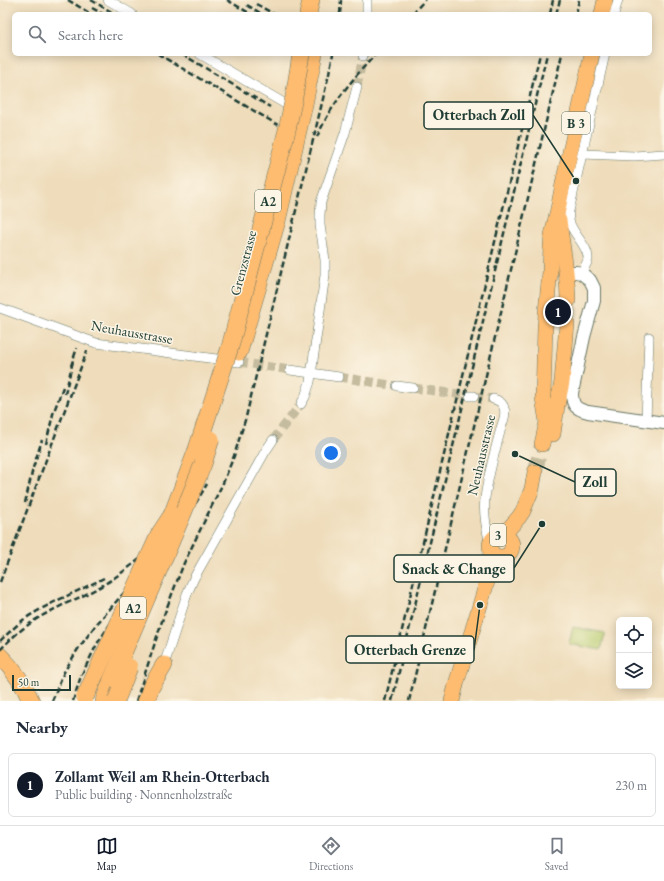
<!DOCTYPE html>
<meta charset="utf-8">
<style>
body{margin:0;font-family:"EB Garamond",serif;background:#f6f6f7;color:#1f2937}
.controls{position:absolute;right:12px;bottom:12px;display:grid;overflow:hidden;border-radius:6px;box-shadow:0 2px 10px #0003}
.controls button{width:36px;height:36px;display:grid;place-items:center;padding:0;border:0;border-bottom:1px solid #e0e1e3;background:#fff;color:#1f2937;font:20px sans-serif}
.scale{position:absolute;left:12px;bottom:10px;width:59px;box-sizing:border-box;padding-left:4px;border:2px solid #1f3d34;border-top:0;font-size:11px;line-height:14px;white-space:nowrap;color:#1f3d34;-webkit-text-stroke:3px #fcf5e5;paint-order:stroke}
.you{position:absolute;left:331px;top:453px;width:14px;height:14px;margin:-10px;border:3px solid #fff;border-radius:50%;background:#1a73e8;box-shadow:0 0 0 6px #1a73e833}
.badge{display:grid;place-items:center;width:26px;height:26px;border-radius:50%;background:#111827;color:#fff;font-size:13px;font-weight:700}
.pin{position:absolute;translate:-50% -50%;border:2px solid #fff;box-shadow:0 1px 4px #0006}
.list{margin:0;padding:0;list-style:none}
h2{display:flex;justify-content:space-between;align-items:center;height:52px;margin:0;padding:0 16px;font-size:17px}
h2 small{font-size:13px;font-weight:400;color:#747a83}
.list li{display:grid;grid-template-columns:26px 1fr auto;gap:12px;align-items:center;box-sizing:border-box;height:64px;margin:0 8px 8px;padding:0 8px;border:1px solid #e0e1e3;border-radius:6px}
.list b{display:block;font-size:15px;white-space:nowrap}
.list p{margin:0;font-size:13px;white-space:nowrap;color:#747a83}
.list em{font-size:13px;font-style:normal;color:#747a83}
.icon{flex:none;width:22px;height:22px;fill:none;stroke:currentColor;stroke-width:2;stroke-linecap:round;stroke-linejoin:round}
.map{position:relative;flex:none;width:664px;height:701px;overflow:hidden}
.search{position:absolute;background:#fff;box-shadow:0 2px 10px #0003;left:12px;right:12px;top:12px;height:44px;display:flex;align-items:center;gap:10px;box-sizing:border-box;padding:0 14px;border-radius:6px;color:#747a83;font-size:15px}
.sheet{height:124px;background:#fff}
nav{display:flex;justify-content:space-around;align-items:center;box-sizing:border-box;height:56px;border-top:1px solid #e0e1e3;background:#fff;font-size:11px;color:#747a83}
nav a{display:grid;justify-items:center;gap:2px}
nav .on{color:#111827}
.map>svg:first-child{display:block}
.green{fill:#bacd71;stroke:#6c8552}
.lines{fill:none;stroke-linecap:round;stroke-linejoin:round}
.minor-tunnel{stroke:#c5bc9f;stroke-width:9;stroke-dasharray:9 4.5;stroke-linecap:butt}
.primary-tunnel{stroke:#c5bc9f;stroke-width:15;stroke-dasharray:15 8;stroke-linecap:butt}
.minor-casing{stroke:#677563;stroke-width:10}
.tertiary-casing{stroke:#677563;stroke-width:14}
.primary-casing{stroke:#677563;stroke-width:16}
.motorway-casing{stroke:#677563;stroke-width:18}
.minor{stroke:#fff;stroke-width:9}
.tertiary{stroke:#fff;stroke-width:12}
.primary{stroke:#febc70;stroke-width:15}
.motorway{stroke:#febc70;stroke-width:17}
.rail{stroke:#1f3d34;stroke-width:2.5;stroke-dasharray:6 3;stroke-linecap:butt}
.motorway-bridge-casing{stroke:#677563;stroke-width:18;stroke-linecap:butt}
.motorway-bridge{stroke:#febc70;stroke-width:17}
.labels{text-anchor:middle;stroke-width:3;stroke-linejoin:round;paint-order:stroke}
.shield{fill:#fcf5e5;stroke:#617469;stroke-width:1}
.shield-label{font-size:13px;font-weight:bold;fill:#1f3d34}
.street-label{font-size:14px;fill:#1f3d34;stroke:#fcf5e5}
.leader{fill:none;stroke:#1f3d34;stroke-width:1.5}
.callout-dot{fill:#1f3d34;stroke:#fcf5e5;stroke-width:1.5}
.callout{fill:#fcf5e5;stroke:#1f3d34;stroke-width:1.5}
.callout-label{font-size:15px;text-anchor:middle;font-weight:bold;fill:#1f3d34}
</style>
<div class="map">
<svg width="664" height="701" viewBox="0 0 664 701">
<rect width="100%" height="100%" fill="#fcf5e5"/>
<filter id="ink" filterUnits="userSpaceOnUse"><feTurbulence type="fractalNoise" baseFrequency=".025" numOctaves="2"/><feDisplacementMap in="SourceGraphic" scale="8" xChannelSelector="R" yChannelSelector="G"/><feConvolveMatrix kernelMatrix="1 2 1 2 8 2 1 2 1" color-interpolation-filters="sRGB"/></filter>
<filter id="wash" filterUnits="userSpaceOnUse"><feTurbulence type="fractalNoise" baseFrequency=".012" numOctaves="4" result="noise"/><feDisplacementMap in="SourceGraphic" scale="16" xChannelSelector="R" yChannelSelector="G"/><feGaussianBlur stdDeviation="0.9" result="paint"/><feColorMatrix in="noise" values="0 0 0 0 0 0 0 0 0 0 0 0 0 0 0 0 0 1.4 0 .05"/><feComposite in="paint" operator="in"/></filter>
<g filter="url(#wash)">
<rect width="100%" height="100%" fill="#eedcba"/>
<polygon class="green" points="573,627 605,633 601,650 569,644"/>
</g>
<g filter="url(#ink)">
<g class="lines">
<g class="minor-tunnel">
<polyline points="357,87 363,56"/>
<polyline points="239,362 290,370"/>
<polyline points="339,377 397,386"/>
<polyline points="413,388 470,396"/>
<polyline points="474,396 493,399"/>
<polyline points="273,440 301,404"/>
</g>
<g class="primary-tunnel">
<polyline points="567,324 568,301"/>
<polyline points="535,472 542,444"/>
</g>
<g class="minor-casing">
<g id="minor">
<polyline points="108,0 132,14"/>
<polyline points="367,14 367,0"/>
<polyline points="614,14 618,0"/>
<polyline points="200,54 294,109"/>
<polyline points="363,56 363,54"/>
<polyline points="582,154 634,156 664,154"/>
<path d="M581,273C584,268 587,264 588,259C589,246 571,233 569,220C568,217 569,214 569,211L605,54"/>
<polyline points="0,308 96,343 239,362"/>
<polyline points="290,370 339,377"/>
<polyline points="397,386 413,388"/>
<polyline points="470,396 474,396"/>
<polyline points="301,404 305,397 310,382 325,275 325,260 320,225 320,215 321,202 345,133 357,87"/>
<polyline points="646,421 649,337"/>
<path d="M490,543C486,528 483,514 485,498C488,476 494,454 500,432C501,425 507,416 504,408C503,403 498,400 493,399"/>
<polyline points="164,665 187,594 194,578 265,452 273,440"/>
</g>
</g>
<g class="tertiary-casing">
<path id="tertiary" d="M566,272H576L581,273L590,280L594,288V301L584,337L572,393C572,406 576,409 588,412L664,423"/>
</g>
<g class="primary-casing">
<g id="primary">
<polyline points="602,14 605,0"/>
<path d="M559,220C562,247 568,274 568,301"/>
<polyline points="553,434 557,406 562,382 567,324"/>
<polyline points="542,444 547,422 543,398 545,327 547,301 550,272 551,246 552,235 558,209 564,179 592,54"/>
<circle cx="501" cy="546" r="11"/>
<polyline points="502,535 506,532 519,517 523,511 532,489 535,472"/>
<polyline points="452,701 457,681 487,582 491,552"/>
</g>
</g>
<g class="motorway-casing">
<g id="motorway">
<polyline points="308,14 311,0"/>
<polyline points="239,352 277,221 303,109 314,54"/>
<polyline points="172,515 196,452"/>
<path d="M0,656C13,669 24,684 31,701"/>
<polyline points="104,701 112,679"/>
<polyline points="146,701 151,687 164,665"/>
</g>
</g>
<use href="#minor" class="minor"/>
<use href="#tertiary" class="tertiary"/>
<use href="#primary" class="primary"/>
<use href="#motorway" class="motorway"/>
<g class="rail">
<polyline points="68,0 91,14"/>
<polyline points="91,0 115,14"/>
<polyline points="227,0 251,14"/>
<polyline points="256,4 274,14"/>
<polyline points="247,5 262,14"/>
<polyline points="92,8 103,14"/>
<polyline points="340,14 341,0"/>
<polyline points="412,14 425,0"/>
<polyline points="550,14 553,0"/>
<polyline points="556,14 560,0"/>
<polyline points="576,14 579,0"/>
<polyline points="158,54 278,125"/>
<polyline points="182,54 270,107"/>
<path d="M317,137C331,105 352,79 376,54"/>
<polyline points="71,366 77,348"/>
<polyline points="65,394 73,361"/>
<polyline points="46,444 53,414 63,387"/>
<polyline points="25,503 33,468 42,440"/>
<polyline points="0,582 87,351"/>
<path d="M0,641C7,634 15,627 23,620C48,603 77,592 104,578"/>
<path d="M0,650C12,637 25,626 40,617C60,605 83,597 103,585C125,572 145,555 164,538"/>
<polyline points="52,701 64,672 78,649 95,626 128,588"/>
<polyline points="73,701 81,676 97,644 125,601 145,569 168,542 193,508 207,484"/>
<polyline points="136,701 164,615 184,563 223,483 234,456 246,417 329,74 333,54"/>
<polyline points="385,701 540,54"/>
<polyline points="392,701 547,54"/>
<polyline points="409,701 562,54"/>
</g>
<g class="motorway-bridge-casing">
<g id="motorway-bridge">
<polyline points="196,452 230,347 287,130 294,97 301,54"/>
<polyline points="112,679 184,511 203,464 211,439"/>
<polyline points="85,697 160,533 172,515"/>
<polyline points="116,701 129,667"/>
</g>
</g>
<use href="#motorway-bridge" class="motorway-bridge"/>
</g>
</g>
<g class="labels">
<g class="shield">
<rect x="562" y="112" width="28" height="22" rx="3"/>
<rect x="255" y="190" width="26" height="22" rx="3"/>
<rect x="490" y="524" width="16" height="22" rx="3"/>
<rect x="120" y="597" width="26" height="22" rx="3"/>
</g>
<g class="shield-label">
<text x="576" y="128">B 3</text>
<text x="268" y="206">A2</text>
<text x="498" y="540">3</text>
<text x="133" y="613">A2</text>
</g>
<g class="street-label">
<text transform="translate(243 263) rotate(-75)" y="5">Grenzstrasse</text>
<text transform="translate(132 332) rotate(10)" y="5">Neuhausstrasse</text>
<text transform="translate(481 455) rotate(-77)" y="5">Neuhausstrasse</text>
</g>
</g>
<path class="leader" d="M576 181L533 115M515 454L575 482M542 524L514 568M480 605L474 650"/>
<g class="callout-dot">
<circle cx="576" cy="181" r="4"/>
<circle cx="515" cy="454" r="4"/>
<circle cx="542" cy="524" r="4"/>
<circle cx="480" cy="605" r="4"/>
</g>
<g class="callout">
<rect x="424" y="102" width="109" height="27" rx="4"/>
<rect x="575" y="469" width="41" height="27" rx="4"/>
<rect x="394" y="555" width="120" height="27" rx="4"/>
<rect x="346" y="636" width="128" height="27" rx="4"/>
</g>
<g class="callout-label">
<text x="479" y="120">Otterbach Zoll</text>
<text x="595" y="487">Zoll</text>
<text x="454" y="574">Snack &amp; Change</text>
<text x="410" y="655">Otterbach Grenze</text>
</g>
</svg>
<div class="controls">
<button><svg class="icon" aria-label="locate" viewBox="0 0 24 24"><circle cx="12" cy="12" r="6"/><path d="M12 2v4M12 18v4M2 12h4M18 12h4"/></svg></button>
<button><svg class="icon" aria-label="layers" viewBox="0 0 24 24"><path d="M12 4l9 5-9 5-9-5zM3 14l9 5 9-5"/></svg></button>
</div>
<div class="scale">50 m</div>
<div class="you"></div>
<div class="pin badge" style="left:558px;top:312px">1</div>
<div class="search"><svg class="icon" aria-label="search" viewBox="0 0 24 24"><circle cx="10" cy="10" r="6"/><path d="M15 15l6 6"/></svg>Search here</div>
</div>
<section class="sheet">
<h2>Nearby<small></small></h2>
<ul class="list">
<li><span class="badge">1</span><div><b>Zollamt Weil am Rhein-Otterbach</b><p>Public building · Nonnenholzstraße</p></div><em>230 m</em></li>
</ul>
</section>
<nav>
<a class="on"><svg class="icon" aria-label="map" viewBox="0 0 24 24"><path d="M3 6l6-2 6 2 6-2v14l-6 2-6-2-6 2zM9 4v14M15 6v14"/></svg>Map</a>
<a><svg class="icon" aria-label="directions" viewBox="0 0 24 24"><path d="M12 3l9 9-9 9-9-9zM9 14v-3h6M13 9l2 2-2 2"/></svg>Directions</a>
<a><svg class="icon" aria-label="saved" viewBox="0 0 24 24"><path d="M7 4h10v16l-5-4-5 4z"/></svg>Saved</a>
</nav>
